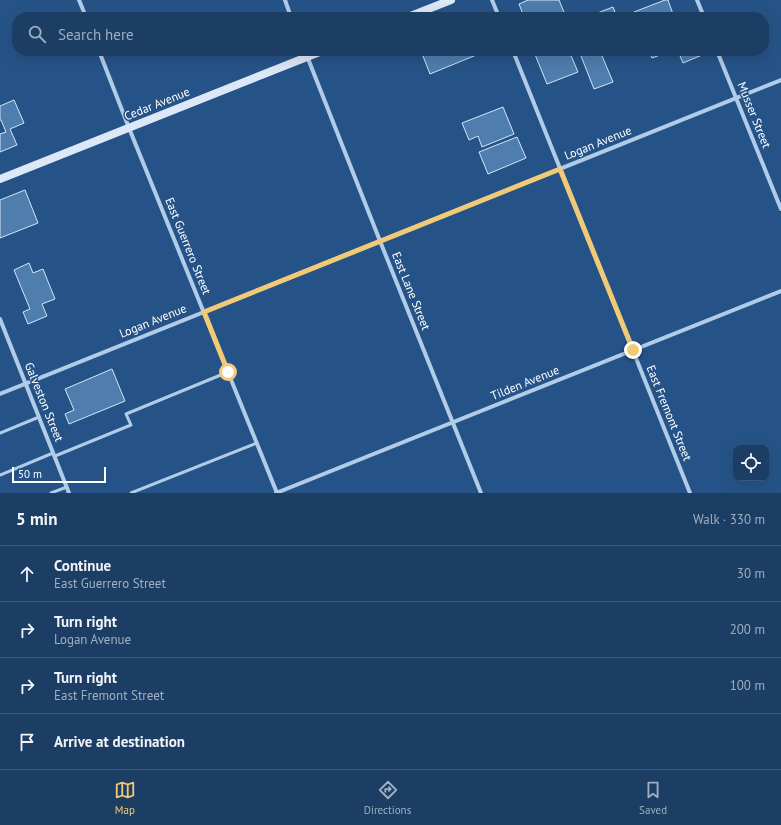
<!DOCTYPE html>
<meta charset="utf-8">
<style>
body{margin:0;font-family:"PT Sans",sans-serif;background:#25456b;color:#f1f3f6}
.controls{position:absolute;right:12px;bottom:12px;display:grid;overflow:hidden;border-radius:8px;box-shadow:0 4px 16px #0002}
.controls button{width:36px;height:36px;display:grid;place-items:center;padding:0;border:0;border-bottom:1px solid #3a5779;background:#1c3e65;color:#f1f3f6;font:20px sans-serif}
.scale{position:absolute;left:12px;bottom:10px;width:94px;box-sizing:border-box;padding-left:4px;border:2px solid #fff;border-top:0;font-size:11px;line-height:14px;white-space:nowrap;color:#fff;-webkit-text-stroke:3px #265387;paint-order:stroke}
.stop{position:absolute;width:12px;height:12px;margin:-9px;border:3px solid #f2ca76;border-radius:50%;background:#fff}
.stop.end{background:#f2ca76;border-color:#fff;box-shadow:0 1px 4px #0008}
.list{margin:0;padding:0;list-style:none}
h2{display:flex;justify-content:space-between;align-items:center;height:52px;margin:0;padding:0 16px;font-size:17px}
h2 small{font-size:13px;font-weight:400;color:#a0aebf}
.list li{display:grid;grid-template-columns:26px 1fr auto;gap:12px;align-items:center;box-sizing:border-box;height:56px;padding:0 16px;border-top:1px solid #3a5779}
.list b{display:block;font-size:15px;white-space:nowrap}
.list p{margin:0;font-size:13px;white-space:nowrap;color:#a0aebf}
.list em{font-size:13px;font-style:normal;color:#a0aebf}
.icon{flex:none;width:22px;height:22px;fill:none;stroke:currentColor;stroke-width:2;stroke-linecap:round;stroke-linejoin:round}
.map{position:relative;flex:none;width:781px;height:493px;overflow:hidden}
.search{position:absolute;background:#1c3e65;box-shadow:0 4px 16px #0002;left:12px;right:12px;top:12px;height:44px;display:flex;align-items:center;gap:10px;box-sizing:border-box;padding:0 14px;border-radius:16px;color:#a0aebf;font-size:15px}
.sheet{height:276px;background:#1c3e65}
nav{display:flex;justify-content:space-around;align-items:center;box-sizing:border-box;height:56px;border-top:1px solid #3a5779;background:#1c3e65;font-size:11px;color:#a0aebf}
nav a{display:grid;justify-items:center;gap:2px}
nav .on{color:#f2ca76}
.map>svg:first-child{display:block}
.building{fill:#4e7dae;stroke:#d5e5f7}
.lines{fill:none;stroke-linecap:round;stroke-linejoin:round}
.lane{stroke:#b1cce8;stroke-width:3}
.street{stroke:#b1cce8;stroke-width:4}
.secondary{stroke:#dce8f7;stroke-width:8}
.route{stroke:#f2ca76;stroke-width:5}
.labels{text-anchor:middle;stroke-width:3;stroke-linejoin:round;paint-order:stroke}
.street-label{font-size:12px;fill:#fff;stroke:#265387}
</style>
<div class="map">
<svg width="781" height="493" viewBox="0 0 781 493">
<rect width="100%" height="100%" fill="#265387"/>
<g class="building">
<polygon points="528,0 559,0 566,17 524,17 519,4"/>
<polygon points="665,0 668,0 674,17 636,17 634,12"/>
<polygon points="613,7 617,17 587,17"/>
<polygon points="421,51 486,51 430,74"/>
<polygon points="538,51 569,51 578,72 547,84 534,52"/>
<polygon points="579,51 600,51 613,82 594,89"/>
<polygon points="649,51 671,51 652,58"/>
<polygon points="678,51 701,51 702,55 683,63"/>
<polygon points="14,100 24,123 10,129 17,145 0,152 0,134 6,132 1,120 0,120 0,106"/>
<polygon points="503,107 514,134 482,147 478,136 469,140 462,123"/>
<polygon points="517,137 526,158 488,174 479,152"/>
<polygon points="25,190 38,223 0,238 0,200"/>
<polygon points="29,263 33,273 43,269 55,299 42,304 47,316 28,324 23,312 30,309 14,270"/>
<polygon points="112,369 125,401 69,424 65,414 74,410 65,389"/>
</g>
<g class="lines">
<g class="lane">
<polyline points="0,433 39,417"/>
<polyline points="55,456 131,425 126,414 228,372"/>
<polyline points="0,475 53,453"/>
<polyline points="51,493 67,487"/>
<polyline points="131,493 257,443"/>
</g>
<g class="street">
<polyline points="79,0 86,17"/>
<polyline points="285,0 291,17"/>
<polyline points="492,0 499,17"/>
<polyline points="697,0 704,17"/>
<polyline points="99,51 129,128 277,493"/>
<polyline points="305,51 380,241 481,493"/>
<polyline points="513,51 690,493"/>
<polyline points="717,51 781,209"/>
<polyline points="0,319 69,493"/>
<polyline points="0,394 781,80"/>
<polyline points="276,493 781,291"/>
</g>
<g class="secondary">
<polyline points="408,17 451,0"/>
<polyline points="0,179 322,51"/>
</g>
</g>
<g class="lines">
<polyline class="route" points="228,372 204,312 560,169 633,350"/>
</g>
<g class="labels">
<g class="street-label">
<text transform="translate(157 104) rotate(-22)" y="4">Cedar Avenue</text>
<text transform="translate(754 115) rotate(68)" y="4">Musser Street</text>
<text transform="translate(598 143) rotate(-22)" y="4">Logan Avenue</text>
<text transform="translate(188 246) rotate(68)" y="4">East Guerrero Street</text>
<text transform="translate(411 291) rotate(68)" y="4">East Lane Street</text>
<text transform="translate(153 321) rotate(-22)" y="4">Logan Avenue</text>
<text transform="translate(525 383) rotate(-22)" y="4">Tilden Avenue</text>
<text transform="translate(44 402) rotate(68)" y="4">Galveston Street</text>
<text transform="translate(669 413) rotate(68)" y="4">East Fremont Street</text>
</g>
</g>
</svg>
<div class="controls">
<button><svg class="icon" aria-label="locate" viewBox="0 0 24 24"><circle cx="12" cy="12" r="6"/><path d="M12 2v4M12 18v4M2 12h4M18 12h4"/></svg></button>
</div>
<div class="scale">50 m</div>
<div class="stop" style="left:228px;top:372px"></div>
<div class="stop end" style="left:633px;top:350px"></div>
<div class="search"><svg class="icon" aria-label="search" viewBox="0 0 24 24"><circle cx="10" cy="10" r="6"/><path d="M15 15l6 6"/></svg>Search here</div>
</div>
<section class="sheet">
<h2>5 min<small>Walk · 330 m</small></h2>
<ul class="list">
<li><svg class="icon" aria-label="ahead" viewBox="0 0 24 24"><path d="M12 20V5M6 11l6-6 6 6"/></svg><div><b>Continue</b><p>East Guerrero Street</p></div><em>30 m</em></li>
<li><svg class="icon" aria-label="right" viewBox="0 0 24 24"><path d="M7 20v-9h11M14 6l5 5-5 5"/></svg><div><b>Turn right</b><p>Logan Avenue</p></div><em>200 m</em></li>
<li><svg class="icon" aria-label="right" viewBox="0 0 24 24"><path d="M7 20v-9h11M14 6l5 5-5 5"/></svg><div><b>Turn right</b><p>East Fremont Street</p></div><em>100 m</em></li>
<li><svg class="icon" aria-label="arrive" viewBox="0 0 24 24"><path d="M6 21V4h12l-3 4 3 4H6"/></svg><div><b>Arrive at destination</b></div></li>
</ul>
</section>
<nav>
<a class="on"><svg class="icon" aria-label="map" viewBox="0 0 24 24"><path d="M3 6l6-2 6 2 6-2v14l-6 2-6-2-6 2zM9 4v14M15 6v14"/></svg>Map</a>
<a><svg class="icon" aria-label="directions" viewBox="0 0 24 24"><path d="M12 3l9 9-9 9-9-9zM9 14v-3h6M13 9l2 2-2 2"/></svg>Directions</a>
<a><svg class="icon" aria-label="saved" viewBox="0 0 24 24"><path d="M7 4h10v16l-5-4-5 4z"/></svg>Saved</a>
</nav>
